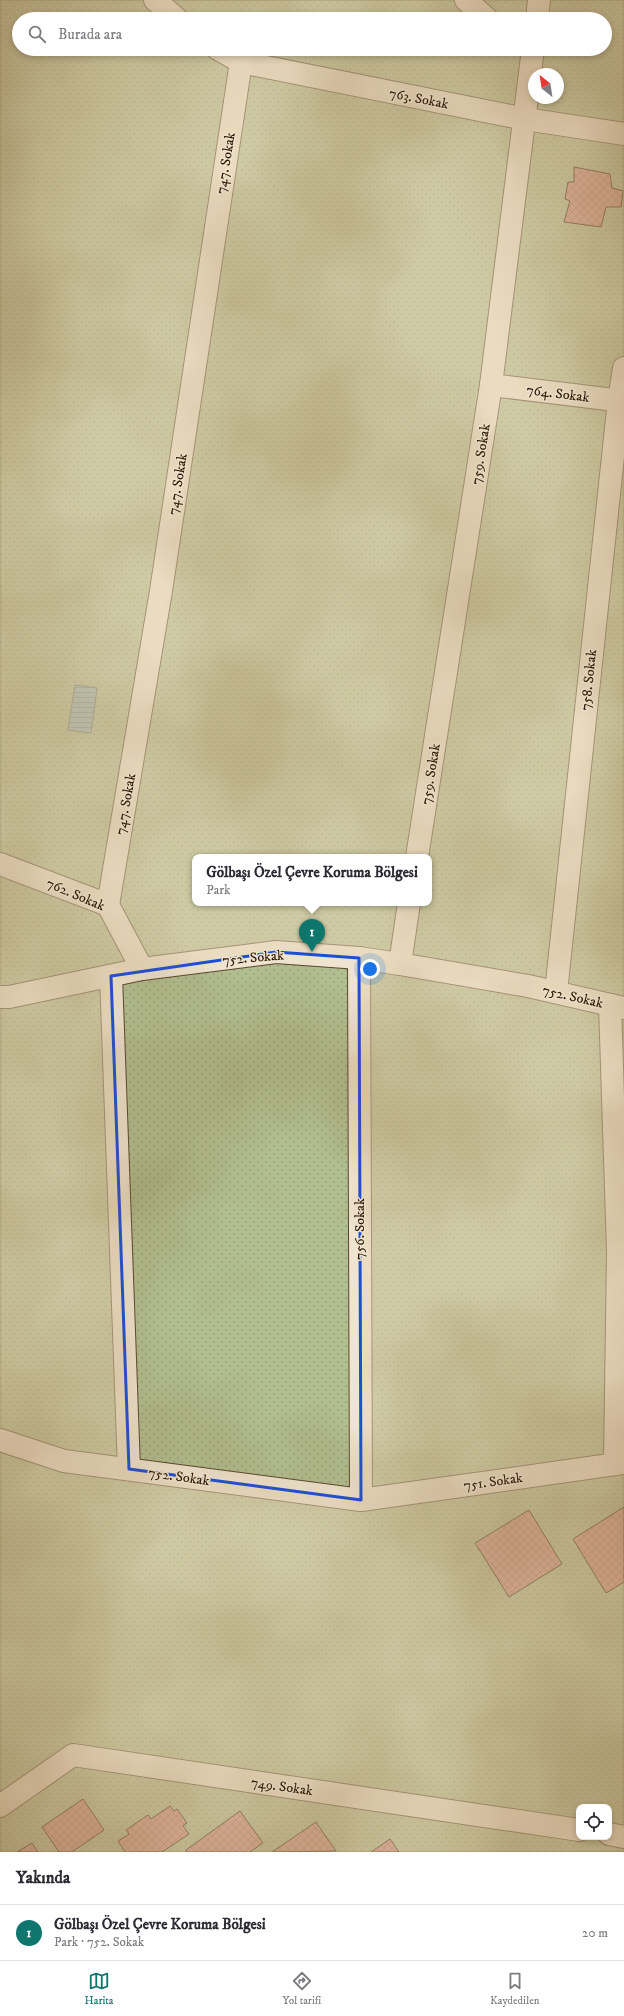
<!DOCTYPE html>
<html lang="tr">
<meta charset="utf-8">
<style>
body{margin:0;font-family:"IM FELL DW Pica",serif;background:#f7f7f7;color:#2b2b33}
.controls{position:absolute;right:12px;bottom:12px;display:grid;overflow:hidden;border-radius:8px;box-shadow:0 2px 6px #0003}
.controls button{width:36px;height:36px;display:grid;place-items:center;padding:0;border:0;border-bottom:1px solid #e1e1e2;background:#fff;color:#2b2b33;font:20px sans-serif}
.compass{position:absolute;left:528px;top:68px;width:36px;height:36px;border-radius:50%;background:#fff;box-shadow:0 2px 6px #0003;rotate:330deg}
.you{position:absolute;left:370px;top:969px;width:14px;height:14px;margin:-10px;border:3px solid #fff;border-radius:50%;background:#1a73e8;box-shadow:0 0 0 6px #1a73e833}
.badge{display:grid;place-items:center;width:26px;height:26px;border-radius:50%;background:#0f766e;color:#fff;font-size:13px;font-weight:700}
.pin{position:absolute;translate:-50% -33px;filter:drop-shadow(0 1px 2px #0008)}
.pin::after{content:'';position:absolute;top:21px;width:14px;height:12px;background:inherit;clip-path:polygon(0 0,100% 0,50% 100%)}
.popup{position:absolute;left:192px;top:854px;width:240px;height:52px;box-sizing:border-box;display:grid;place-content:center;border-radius:8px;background:#fff;filter:drop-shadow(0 1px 3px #0005);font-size:13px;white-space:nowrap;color:#7c7c81}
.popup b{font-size:15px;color:#2b2b33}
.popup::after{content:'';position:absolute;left:50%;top:100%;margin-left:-8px;border:8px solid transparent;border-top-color:#fff}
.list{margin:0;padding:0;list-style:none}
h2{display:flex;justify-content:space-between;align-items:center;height:52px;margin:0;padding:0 16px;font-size:17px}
h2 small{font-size:13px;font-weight:400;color:#7c7c81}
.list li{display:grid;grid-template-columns:26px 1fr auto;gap:12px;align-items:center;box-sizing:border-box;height:56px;padding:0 16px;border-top:1px solid #e1e1e2}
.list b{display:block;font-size:15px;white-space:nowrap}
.list p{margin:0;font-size:13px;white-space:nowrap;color:#7c7c81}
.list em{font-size:13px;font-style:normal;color:#7c7c81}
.icon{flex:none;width:22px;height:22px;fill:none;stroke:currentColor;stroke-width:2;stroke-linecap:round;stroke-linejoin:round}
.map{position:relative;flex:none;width:624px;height:1852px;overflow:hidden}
.search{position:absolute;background:#fff;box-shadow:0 2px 6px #0003;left:12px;right:12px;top:12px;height:44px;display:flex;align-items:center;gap:10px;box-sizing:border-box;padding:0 14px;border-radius:22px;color:#7c7c81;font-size:15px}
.sheet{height:108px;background:#fff}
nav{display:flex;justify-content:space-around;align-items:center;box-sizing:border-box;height:56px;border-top:1px solid #e1e1e2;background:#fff;font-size:11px;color:#7c7c81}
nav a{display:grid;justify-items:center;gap:2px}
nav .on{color:#0f766e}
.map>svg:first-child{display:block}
.grass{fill:url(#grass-dots);stroke:#6f6a48;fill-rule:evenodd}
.water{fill:url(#water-rules);stroke:#6d776d}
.building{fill:url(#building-cross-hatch);stroke:#2d1601}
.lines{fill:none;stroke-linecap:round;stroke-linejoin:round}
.minor-casing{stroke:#5b462e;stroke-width:24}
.minor{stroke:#efe4cf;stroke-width:22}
.marked{fill:none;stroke:#1d4ed8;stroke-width:3;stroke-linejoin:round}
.labels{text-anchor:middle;stroke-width:3;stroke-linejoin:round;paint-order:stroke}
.street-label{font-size:14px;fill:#2d1601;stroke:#efe4cf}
</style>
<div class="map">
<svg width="624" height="1852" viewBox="0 0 624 1852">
<defs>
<pattern id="grass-dots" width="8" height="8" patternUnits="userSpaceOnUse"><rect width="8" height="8" fill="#b1be90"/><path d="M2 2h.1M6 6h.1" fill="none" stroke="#99a37a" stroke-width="1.8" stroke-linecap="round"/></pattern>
<pattern id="water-rules" width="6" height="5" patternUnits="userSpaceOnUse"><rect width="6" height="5" fill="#98b7b5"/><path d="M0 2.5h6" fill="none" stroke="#7c9491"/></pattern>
<pattern id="building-cross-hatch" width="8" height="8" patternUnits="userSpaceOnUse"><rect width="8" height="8" fill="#d88e80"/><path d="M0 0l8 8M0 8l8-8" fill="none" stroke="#b07366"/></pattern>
</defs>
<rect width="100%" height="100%" fill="#e6d6b5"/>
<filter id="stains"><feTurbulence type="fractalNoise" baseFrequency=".005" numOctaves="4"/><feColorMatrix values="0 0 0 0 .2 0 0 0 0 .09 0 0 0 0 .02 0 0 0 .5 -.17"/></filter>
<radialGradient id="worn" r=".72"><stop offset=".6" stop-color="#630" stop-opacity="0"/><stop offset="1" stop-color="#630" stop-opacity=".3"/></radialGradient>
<path class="grass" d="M0,0H624V1852H0ZM19,19H605V49H19ZM534,74H558V98H534ZM195,857H429V903H195ZM579,1807H609V1837H579Z"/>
<polygon class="water" points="75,685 97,688 91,733 68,730"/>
<g class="building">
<polygon points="574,167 610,174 612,188 623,191 621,207 606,207 601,227 564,222 570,201 565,199 568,182 574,182"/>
<polygon points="624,1507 624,1582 606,1593 573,1539"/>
<polygon points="529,1510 562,1564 509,1597 475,1543"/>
<polygon points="83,1799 104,1830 72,1852 59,1852 42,1827"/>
<polygon points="170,1806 174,1811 177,1809 187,1823 183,1826 189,1834 162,1852 125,1852 118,1841 129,1834 126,1830 148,1815 151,1819"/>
<polygon points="240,1811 263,1843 250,1852 187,1852 186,1850"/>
<polygon points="316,1822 336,1851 272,1852"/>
<polygon points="390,1839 399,1852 371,1852"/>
<polygon points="32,1843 38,1852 17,1852"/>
</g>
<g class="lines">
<g class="minor-casing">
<g id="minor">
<polyline points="155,0 177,19"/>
<polyline points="466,0 487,19"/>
<polyline points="537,19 539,0"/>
<polyline points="218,49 241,62 525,119 624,134"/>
<polyline points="491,385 624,401"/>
<polyline points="417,857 491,385 533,49"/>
<polyline points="0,864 108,905 142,969"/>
<polyline points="108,905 161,591 241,62"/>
<polyline points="359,958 361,1500"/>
<polyline points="400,964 409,903"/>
<polyline points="111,976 129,1469"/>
<polyline points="556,992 619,400 624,368"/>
<polyline points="0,997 9,997 142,969 276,952 359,958 400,964 528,986 624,1008"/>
<polyline points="610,1005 618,1251 615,1463"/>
<polyline points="0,1440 64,1461 361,1500 624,1463"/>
<polyline points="0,1806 73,1755 579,1830"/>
<polyline points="609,1834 624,1837"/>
</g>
</g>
<use href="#minor" class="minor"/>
</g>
<path d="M0 0H624V1852H0ZM276,952L359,958L361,1500L129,1469L111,976Z" fill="#e6d6b5" fill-opacity=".55" fill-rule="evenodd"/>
<path class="marked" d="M276,952L359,958L361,1500L129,1469L111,976Z"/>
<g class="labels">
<g class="street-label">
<text transform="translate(419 98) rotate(11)" y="5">763. Sokak</text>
<text transform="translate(225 163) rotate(-81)" y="5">747. Sokak</text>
<text transform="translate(558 393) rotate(7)" y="5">764. Sokak</text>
<text transform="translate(480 454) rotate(-81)" y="5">759. Sokak</text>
<text transform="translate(177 484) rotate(-81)" y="5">747. Sokak</text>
<text transform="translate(588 680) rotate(-84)" y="5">758. Sokak</text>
<text transform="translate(430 774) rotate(-81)" y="5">759. Sokak</text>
<text transform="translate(125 804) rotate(-80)" y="5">747. Sokak</text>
<text transform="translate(76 894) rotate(23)" y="5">762. Sokak</text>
<text transform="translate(253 957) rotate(-5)" y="5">752. Sokak</text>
<text transform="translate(573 996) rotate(13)" y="5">752. Sokak</text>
<text transform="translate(359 1229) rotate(-90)" y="5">756. Sokak</text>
<text transform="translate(179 1476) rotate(8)" y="5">752. Sokak</text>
<text transform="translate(493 1481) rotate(-8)" y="5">751. Sokak</text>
<text transform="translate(282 1786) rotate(8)" y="5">749. Sokak</text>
</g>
</g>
<rect width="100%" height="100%" filter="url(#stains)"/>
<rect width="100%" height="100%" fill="url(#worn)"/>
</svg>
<div class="controls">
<button><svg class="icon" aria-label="locate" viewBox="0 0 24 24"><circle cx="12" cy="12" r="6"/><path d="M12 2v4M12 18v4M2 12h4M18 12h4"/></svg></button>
</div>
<svg class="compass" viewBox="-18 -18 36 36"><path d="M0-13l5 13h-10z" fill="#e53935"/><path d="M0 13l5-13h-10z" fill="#7c7c81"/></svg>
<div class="you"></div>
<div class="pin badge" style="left:312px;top:952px">1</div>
<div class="popup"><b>Gölbaşı Özel Çevre Koruma Bölgesi</b>Park</div>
<div class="search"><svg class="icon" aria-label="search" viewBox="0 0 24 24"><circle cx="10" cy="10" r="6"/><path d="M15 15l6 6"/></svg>Burada ara</div>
</div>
<section class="sheet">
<h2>Yakında<small></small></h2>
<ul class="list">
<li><span class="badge">1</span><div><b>Gölbaşı Özel Çevre Koruma Bölgesi</b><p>Park · 752. Sokak</p></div><em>20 m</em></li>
</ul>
</section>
<nav>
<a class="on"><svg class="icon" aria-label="map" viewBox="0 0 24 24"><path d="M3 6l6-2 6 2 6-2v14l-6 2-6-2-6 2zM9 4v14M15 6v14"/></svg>Harita</a>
<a><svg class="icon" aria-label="directions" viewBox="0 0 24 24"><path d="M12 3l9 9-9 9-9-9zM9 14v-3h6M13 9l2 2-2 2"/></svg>Yol tarifi</a>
<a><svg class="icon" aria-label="saved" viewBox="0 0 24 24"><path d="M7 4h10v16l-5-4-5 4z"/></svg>Kaydedilen</a>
</nav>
